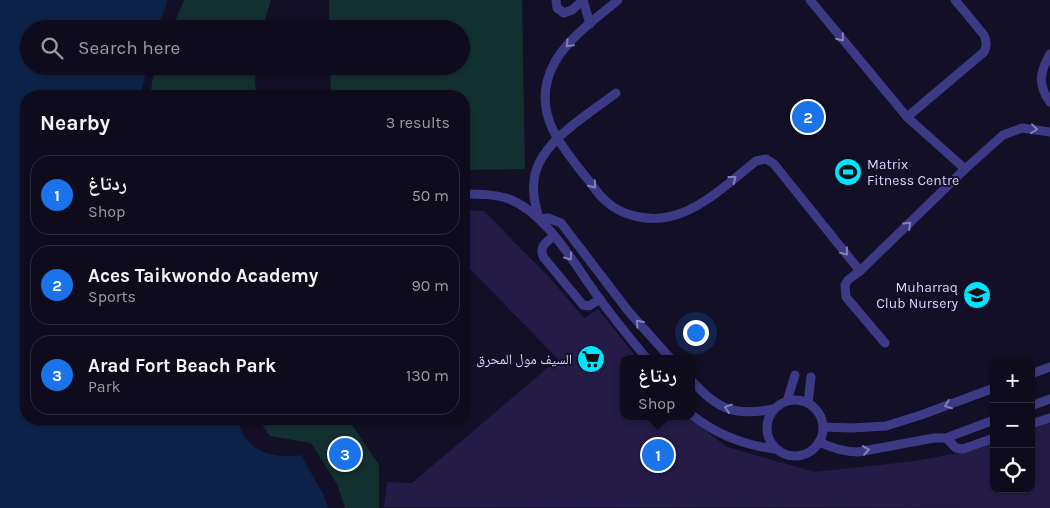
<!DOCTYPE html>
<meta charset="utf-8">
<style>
body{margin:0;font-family:Karla,"Noto Naskh Arabic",sans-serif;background:#171425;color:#f1f3f6}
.controls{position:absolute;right:15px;bottom:15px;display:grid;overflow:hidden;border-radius:10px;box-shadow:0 1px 4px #0004}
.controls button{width:45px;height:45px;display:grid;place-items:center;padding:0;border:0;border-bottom:1px solid #2e2b3b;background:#0e0b1c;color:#f1f3f6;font:25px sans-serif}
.you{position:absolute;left:695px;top:332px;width:18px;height:18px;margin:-12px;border:4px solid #fff;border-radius:50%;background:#1a73e8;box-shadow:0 0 0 8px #1a73e833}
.badge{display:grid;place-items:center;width:32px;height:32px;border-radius:50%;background:#1a73e8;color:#fff;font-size:16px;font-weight:700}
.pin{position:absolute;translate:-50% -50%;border:2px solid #fff;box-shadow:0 1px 5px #0006}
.popup{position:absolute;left:620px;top:355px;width:75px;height:65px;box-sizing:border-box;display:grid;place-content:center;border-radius:10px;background:#0e0b1c;filter:drop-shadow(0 1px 4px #0005);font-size:16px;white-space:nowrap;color:#9b9ba3}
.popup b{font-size:19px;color:#f1f3f6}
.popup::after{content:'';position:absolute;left:50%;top:100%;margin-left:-10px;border:10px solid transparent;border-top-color:#0e0b1c}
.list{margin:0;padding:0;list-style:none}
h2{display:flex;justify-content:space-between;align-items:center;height:65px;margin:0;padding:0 20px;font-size:21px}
h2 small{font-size:16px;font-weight:400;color:#9b9ba3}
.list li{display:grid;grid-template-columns:32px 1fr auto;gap:15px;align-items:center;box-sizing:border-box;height:80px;margin:0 10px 10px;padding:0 10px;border:1px solid #2e2b3b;border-radius:20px}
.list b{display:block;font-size:19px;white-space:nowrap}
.list p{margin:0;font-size:16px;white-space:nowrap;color:#9b9ba3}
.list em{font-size:16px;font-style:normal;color:#9b9ba3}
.icon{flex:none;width:28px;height:28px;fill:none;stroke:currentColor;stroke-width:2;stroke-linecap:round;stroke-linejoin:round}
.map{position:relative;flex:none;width:1050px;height:508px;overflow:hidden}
.search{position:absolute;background:#0e0b1c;box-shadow:0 1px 4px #0004;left:20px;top:20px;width:450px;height:55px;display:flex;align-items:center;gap:12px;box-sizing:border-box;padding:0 18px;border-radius:28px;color:#9b9ba3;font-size:19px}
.panel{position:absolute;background:#0e0b1c;box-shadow:0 1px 4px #0004;left:20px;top:90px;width:450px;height:335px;border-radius:20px}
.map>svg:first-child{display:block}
.green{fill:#12302f}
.water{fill:#0c2248}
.building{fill:#241b47}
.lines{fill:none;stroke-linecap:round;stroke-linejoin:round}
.service{stroke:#3d3a85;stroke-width:9}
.oneway{stroke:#837fbc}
.labels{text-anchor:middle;stroke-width:4;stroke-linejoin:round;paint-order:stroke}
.poi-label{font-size:14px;fill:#d9d4ff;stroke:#130f26;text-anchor:end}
</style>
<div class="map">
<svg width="1050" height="508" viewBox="0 0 1050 508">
<rect width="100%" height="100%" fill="#130f26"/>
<g class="green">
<polygon points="184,0 271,0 262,29 172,29"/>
<polygon points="329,0 522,0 525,169 464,170 464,96 331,96 330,66 461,66 461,29 329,29"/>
<polygon points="157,66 256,66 255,83 257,96 150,96 153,77"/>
<polygon points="258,419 348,419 379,465 379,508 345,508 337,484 311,443 270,436"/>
</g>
<path class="water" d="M0,0H168L157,29H29V66H148L140,96H26V419H238C244,451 272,460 301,455L323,494L328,508H0Z"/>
<polygon class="building" points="464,210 484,211 548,276 584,318 598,309 638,359 624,359 624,416 687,416 727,447 815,472 915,461 958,453 994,442 994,489 1031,489 1031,429 1050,423 1050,508 384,507 387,482 412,483 558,359 464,263"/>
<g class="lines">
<g class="service">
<polyline points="556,0 557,8 564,13 572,10 583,0"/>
<polyline points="583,0 590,24"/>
<path d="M618,0C592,22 555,46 547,82C538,120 563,148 585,176C592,184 598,195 607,202C622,216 648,221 668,217C700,211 731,181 756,161L766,159L774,164L860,271"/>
<polyline points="810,0 907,117 965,169"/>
<path d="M1050,54C1040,72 1037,84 1050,102"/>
<path d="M907,117L984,52C987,46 987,41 984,35L955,0"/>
<path d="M464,194C479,194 495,194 509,199C548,214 575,266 599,298C614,319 631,339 647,359"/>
<polyline points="539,219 548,218 561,223 629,312 671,359"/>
<path d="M539,219C536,206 532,194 534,181C537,143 588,115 616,93"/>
<path d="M554,236C546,242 538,247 544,258L583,305L589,306L600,299"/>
<polyline points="885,343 846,297 845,285 848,280 860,271 965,169 1003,135 1022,128 1050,132"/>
<polyline points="1031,374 1050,367"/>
<path d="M692,381C717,409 735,417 773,409"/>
<circle cx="795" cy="428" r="28"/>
<polyline points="787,401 795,375"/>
<polyline points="808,403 811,377"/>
<polyline points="1031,406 1050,399"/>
<path d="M692,415C717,435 743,445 775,449"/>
<polyline points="1031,424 1050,418"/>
<polyline points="823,427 851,428 886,426 921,415 994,388"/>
<polyline points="946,438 956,448 963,449 994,438"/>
<path d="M819,442C832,448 844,452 858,452L934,438H946L994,420"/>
</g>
</g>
<defs><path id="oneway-chevron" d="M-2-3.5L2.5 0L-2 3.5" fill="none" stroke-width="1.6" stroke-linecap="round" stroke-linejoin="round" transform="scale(1.25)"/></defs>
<g class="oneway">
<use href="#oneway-chevron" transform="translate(841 38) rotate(51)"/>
<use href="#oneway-chevron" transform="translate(569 44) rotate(135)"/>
<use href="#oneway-chevron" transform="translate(1034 129) rotate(6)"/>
<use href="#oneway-chevron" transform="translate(733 179) rotate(-38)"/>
<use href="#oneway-chevron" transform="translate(593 185) rotate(51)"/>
<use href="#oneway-chevron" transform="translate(908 225) rotate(-44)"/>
<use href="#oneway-chevron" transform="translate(845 252) rotate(51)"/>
<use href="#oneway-chevron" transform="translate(569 257) rotate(54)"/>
<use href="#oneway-chevron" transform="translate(639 323) rotate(-132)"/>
<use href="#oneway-chevron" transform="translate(948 405) rotate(159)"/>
<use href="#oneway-chevron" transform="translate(728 408) rotate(-161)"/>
<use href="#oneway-chevron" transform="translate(866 450) rotate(-8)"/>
</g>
<defs>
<g id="stadium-disc" transform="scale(1.4375)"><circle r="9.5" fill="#00e5ff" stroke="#130f26"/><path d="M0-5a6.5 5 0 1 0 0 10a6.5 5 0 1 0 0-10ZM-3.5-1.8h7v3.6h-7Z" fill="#111"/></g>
<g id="school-disc" transform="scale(1.4375)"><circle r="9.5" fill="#00e5ff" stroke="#130f26"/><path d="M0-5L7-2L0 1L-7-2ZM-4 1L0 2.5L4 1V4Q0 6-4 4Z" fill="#111"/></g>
<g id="supermarket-disc" transform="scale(1.4375)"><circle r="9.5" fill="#00e5ff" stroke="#130f26"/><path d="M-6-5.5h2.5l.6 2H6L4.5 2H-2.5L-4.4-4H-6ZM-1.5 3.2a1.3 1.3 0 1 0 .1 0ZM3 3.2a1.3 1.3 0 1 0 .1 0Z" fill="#111"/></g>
</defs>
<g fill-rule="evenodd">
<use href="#stadium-disc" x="848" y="172"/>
<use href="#school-disc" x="977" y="295"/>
<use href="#supermarket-disc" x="591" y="359"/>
</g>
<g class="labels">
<g class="poi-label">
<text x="867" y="169" text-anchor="start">Matrix<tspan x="867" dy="16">Fitness Centre</tspan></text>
<text x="958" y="292">Muharraq<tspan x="958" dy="16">Club Nursery</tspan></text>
<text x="572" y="364">السيف مول المحرق</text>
</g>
</g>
</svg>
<div class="controls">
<button>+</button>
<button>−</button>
<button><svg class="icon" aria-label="locate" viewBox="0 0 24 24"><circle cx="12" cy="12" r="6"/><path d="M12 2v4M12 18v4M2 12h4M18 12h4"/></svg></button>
</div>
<div class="you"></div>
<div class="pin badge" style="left:658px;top:455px">1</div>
<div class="popup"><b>ردتاغ</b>Shop</div>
<div class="pin badge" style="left:808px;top:117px">2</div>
<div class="pin badge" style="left:345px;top:454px">3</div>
<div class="search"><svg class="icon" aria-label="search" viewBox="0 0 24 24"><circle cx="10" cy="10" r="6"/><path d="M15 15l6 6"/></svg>Search here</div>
<section class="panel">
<h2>Nearby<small>3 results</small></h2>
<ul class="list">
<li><span class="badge">1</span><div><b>ردتاغ</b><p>Shop</p></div><em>50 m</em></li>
<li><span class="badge">2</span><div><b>Aces Taikwondo Academy</b><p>Sports</p></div><em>90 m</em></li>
<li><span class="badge">3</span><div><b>Arad Fort Beach Park</b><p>Park</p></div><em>130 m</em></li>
</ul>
</section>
</div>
